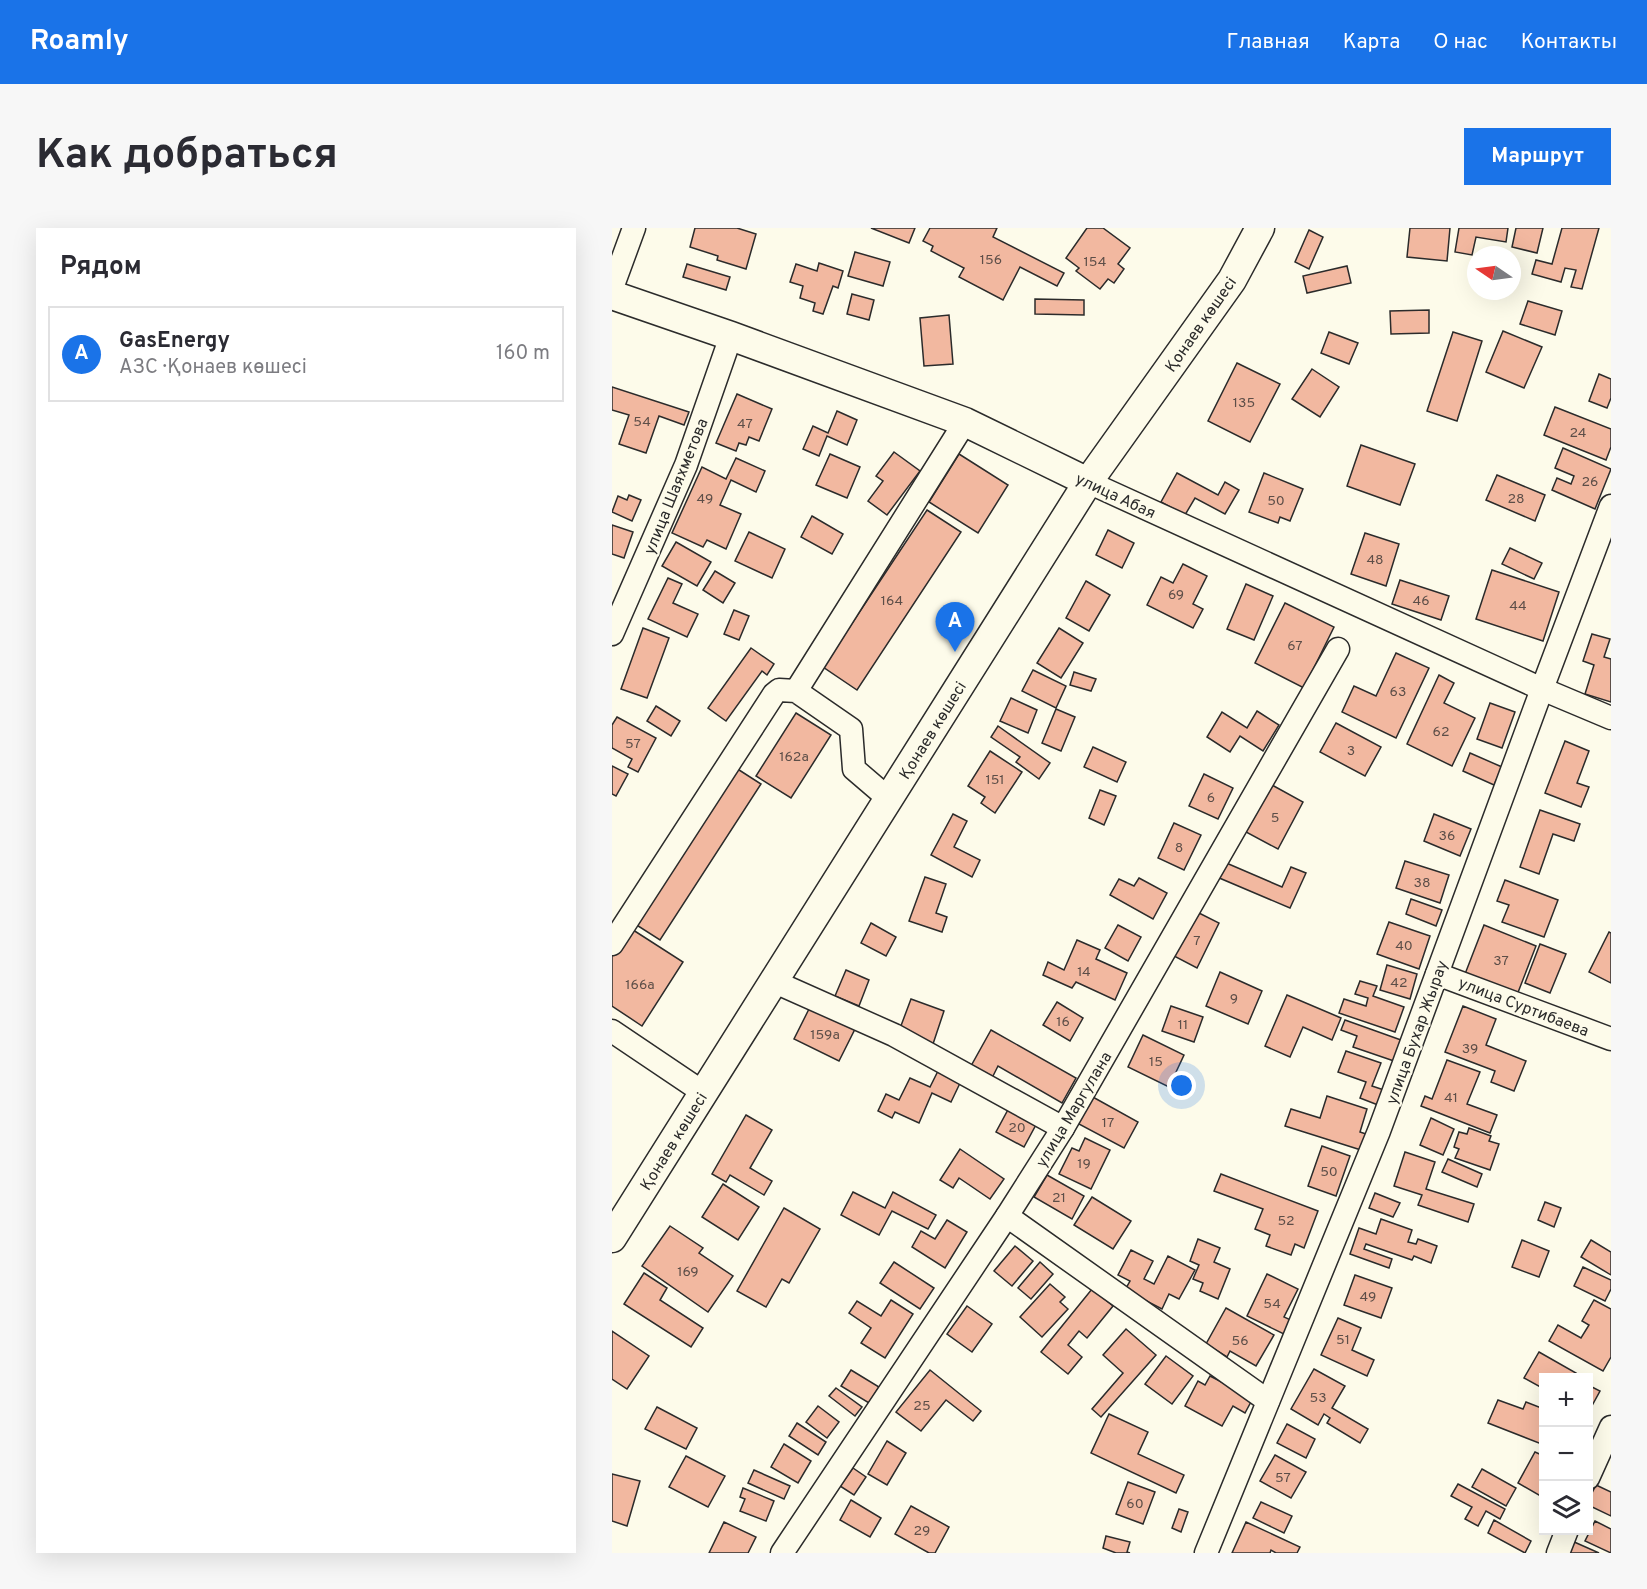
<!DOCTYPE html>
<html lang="ru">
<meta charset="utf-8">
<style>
body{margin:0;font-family:Overpass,sans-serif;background:#f7f7f7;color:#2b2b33}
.controls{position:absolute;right:18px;bottom:18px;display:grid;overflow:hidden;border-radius:0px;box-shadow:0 6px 24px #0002}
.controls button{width:54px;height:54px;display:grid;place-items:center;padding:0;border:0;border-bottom:2px solid #e1e1e2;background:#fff;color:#2b2b33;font:30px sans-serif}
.compass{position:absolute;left:855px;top:18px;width:54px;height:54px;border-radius:50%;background:#fff;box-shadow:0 6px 24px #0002;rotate:283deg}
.you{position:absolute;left:570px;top:858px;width:21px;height:21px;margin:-15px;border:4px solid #fff;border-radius:50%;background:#1a73e8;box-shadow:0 0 0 9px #1a73e833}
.badge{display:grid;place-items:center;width:39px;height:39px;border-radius:50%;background:#1a73e8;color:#fff;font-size:20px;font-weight:700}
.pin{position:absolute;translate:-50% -50px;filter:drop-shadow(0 2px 3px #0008)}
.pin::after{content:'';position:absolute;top:32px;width:21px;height:18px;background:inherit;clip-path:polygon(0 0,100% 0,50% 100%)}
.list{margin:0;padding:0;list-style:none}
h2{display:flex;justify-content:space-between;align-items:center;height:78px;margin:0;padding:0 24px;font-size:26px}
h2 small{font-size:20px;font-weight:400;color:#7c7c81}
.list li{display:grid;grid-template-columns:39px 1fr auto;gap:18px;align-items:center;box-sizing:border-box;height:96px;margin:0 12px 12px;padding:0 12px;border:2px solid #e1e1e2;border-radius:0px}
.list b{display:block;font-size:22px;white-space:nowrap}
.list p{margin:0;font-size:20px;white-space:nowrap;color:#7c7c81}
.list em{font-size:20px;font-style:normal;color:#7c7c81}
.icon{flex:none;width:33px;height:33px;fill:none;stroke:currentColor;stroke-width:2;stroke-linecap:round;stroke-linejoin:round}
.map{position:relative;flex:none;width:999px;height:1325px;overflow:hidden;border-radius:0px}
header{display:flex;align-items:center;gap:36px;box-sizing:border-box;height:84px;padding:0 30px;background:#1a73e8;color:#fff}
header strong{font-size:28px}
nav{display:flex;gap:33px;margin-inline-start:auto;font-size:21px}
.intro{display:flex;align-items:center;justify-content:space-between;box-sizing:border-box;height:144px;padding:0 36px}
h1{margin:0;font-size:42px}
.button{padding:15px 27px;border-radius:0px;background:#1a73e8;color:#fff;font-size:21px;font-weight:700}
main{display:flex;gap:36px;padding:0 36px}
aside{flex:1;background:#fff;border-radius:0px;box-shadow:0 6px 24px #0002}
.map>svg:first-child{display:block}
.building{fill:#f2b8a0;stroke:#2b2b2b;stroke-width:1.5}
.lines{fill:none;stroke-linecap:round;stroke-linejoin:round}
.minor-casing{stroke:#2b2b2b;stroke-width:25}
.major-casing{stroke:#2b2b2b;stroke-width:31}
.minor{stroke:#fdfbea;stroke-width:22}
.major{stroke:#fdfbea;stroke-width:28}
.labels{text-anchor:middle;stroke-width:4.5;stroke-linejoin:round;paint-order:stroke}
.number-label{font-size:14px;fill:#5d4e48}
.street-label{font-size:16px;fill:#2b2b2b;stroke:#fdfbea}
</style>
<header>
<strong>Roamly</strong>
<nav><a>Главная</a><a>Карта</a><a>О нас</a><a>Контакты</a></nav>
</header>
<div class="intro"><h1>Как добраться</h1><a class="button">Маршрут</a></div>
<main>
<aside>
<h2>Рядом<small></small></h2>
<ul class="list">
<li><span class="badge">A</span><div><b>GasEnergy</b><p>АЗС · Қонаев көшесі</p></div><em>160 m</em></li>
</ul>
</aside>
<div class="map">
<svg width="999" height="1325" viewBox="0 0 999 1325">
<rect width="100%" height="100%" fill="#fdfbea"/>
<g class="building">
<polygon points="83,0 125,0 144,6 134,41 105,32 106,28 78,19"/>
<polygon points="259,0 303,0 297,15"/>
<polygon points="318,0 385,0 381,9 452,45 445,58 408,39 391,72 347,49 352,40 319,23 321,18 311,13"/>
<polygon points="475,0 491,0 518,20 506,36 512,41 502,55 496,51 488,61 464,43 467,40 454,30"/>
<polygon points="798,0 838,0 835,33 795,29"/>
<polygon points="847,0 896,0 894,14 864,9 860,27 843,24"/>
<polygon points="904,0 931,0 925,25 900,19"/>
<polygon points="950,0 987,0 970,61 959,59 964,42 953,40 949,54 920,46 924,32 940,36"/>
<polygon points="697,2 711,9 697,41 683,34"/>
<polygon points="243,24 278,34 271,58 236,48"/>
<polygon points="207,35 231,43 226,60 221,58 211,86 201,83 203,75 188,70 191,58 178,54 184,36 205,43"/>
<polygon points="75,36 118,49 114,62 71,49"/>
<polygon points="735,38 739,55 695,65 691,48"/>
<polygon points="240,66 262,72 257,92 235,86"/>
<polygon points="423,71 472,72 472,87 423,86"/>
<polygon points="916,73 950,83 943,107 908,96"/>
<polygon points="817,82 817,105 779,106 778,83"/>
<polygon points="337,87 341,136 312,138 308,90"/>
<polygon points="891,103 930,119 912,160 874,144"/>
<polygon points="717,104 746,115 737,136 709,125"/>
<polygon points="841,104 870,113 845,193 815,183"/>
<polygon points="625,135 668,156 638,214 596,193"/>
<polygon points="700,141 727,159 708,189 680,171"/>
<polygon points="987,146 999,151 999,170 995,180 977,173"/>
<polygon points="0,159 77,184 72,197 47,188 34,225 7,216 17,187 0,182"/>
<polygon points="125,166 160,181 147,213 137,209 134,217 127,215 124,223 104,215"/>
<polygon points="943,179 999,201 999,219 994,232 932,207"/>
<polygon points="225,183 245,192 235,217 215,208 207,228 191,221 201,198 216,205"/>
<polygon points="749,217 803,236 788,277 735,258"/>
<polygon points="951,220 999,241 983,281 940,262 945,250 959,256 962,248 943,240"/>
<polygon points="282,224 308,243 275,287 256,273 271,253 264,248"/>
<polygon points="218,226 248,239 235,270 204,257"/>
<polygon points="347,226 396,257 366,305 317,274"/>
<polygon points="124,230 153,243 144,264 119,252 108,277 129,286 114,321 95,312 91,319 60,305 90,239 114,251"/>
<polygon points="565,245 606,267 613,254 627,262 613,286 583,270 573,287 549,274"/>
<polygon points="652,245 691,261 678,293 668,289 666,295 637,284"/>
<polygon points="885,247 933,267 923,293 874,272"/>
<polygon points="17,267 29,272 20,293 0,284 6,268 15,272"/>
<polygon points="315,282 349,304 245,462 211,439"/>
<polygon points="200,288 231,306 220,326 189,309"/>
<polygon points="0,297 21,304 12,330 0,326"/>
<polygon points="496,302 522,315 510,340 484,327"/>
<polygon points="137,304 173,321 160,350 123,333"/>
<polygon points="753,305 787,316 774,358 739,346"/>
<polygon points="64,314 99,334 85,358 50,338"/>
<polygon points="898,320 930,335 922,351 890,336"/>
<polygon points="571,336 595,348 581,376 591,381 581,400 535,377 549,349 561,355"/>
<polygon points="880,342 947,364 931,413 864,391"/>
<polygon points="103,343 123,355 111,375 91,362"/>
<polygon points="56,350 70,356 61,375 86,386 75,409 36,391"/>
<polygon points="788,352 837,368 829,392 780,376"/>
<polygon points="474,353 498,367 477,403 454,390"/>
<polygon points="634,356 661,368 642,412 615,401"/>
<polygon points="673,375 722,399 692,460 643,435"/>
<polygon points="122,382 137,388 127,412 112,406"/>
<polygon points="31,400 57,410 35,470 9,461"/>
<polygon points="447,400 471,415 449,450 425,435"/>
<polygon points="980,406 998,411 992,429 999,431 999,474 973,466 982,437 971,433"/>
<polygon points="139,420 162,436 155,447 150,443 114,493 96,480"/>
<polygon points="784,425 817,440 784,510 730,484 742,458 764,468"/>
<polygon points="421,442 454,458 444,480 410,463"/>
<polygon points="462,444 484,451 479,463 458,457"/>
<polygon points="827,447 842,455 832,475 863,490 840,538 795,516"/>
<polygon points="399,470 425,482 416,505 388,493"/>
<polygon points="878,475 903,484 890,520 865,511"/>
<polygon points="44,478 68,493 59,508 35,493"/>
<polygon points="444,481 463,489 449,523 430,515"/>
<polygon points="645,483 667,497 651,523 628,508 618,524 595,509 610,484 635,500"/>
<polygon points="184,485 219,507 179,570 144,548"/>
<polygon points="5,489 44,510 26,544 16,539 20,531 0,520 0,497"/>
<polygon points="724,495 769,519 753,548 708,524"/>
<polygon points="386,498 438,535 427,551 404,534 408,529 379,509"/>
<polygon points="953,513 977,523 965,555 977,559 969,579 933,565"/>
<polygon points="481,519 514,534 505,554 472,539"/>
<polygon points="378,523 410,544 383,585 369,575 373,569 356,558"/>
<polygon points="858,525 890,539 882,557 851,543"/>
<polygon points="0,538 16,546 4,568 0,566"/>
<polygon points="124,540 149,556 48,712 23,696"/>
<polygon points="592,546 621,560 606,591 577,578"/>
<polygon points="660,557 691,574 666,621 634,604"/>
<polygon points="488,562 504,568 492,597 477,590"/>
<polygon points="928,582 968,596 962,613 941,606 927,646 908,639"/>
<polygon points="341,586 355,593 342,619 368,632 360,649 319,627"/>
<polygon points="822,586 859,601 848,628 812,613"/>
<polygon points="562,595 589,607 572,642 546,630"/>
<polygon points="793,633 837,647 828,675 784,660"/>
<polygon points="612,634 670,659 679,639 694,645 678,680 605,649"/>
<polygon points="313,649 334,656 324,685 335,689 330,704 297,693"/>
<polygon points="527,650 555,665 541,691 498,667 507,651 522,658"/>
<polygon points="893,652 946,672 932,709 890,694 897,677 885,673"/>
<polygon points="799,671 830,682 824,698 794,686"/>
<polygon points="585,684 607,695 585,740 562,728"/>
<polygon points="777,694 818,708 807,741 765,726"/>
<polygon points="259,695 284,709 274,728 249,715"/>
<polygon points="506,697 529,709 516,733 493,720"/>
<polygon points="872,697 924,718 905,767 853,746"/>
<polygon points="18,700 71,734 30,798 0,778 0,727"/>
<polygon points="997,704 999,705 999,755 977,744"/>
<polygon points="465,712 488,722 484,731 515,745 503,772 464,754 460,760 431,747 436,734 452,742"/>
<polygon points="928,716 954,726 938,765 913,755"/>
<polygon points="775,737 805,746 798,771 768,762"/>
<polygon points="234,742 257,752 247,778 223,768"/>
<polygon points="608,744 650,763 636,796 594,778"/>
<polygon points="748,753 765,758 761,768 792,779 783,804 727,785 732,771 754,778 756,770 743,766"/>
<polygon points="675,767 729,790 720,812 691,799 678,829 653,818"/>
<polygon points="299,771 332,783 321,816 287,803"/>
<polygon points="445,774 471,790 458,813 431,797"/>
<polygon points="559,778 591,789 582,814 550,803"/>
<polygon points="851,778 884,791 874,817 914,833 902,863 879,854 883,843 833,824"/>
<polygon points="198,779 243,801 227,833 182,811"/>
<polygon points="733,792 789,812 782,833 741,819 745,808 729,802"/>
<polygon points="379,802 464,850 450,875 386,838 380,850 359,838"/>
<polygon points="531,807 572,827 557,859 516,839"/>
<polygon points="734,823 769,835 760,858 772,862 766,877 748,870 754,854 726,844"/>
<polygon points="835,832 868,844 855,876 885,887 878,905 809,878 813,868 820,871"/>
<polygon points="327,841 350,851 339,874 320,865 307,895 283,884 280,890 266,883 274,866 287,872 298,850 318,859"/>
<polygon points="479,868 526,894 512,920 465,895"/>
<polygon points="715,868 755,881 748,904 754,906 749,922 673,898 679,881 708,890"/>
<polygon points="398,878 426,893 412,919 384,904"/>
<polygon points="134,887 160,902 138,940 160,953 152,967 118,947 114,954 100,946"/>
<polygon points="819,890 842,901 831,927 808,917"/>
<polygon points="857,900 879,908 877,913 887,916 878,942 843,930 847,921 842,919 847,904 855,906"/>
<polygon points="473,910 498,922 479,961 447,946 460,920 467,923"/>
<polygon points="710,918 738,928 724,968 696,958"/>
<polygon points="348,921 392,951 378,971 347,950 341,960 328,952"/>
<polygon points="793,924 823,934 814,961 862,976 856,994 806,977 810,967 782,958"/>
<polygon points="836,931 870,946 865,959 830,944"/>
<polygon points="609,946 706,983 692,1020 683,1016 679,1027 654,1018 658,1007 643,1001 651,981 602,963"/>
<polygon points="435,947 472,968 460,991 422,969"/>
<polygon points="111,956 147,979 126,1012 90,989"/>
<polygon points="241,964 273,980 281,964 324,987 316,1001 280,983 267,1007 229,987"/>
<polygon points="763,965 788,975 781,989 757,980"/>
<polygon points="480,969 519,993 501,1021 462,997"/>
<polygon points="933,974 949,980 942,999 926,992"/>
<polygon points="172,980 208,1001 177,1055 170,1051 154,1079 125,1063"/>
<polygon points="769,991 800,1002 796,1014 804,1016 806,1011 825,1018 819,1035 802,1028 800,1032 754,1016 752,1021 780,1031 777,1040 738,1026 747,1000 764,1006"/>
<polygon points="335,992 355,1004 333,1040 300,1019 309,1003 323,1011"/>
<polygon points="58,998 91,1020 87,1025 121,1048 96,1084 30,1038"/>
<polygon points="586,1011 608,1020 602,1034 618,1041 606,1071 588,1063 591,1055 581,1051 587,1037 578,1033"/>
<polygon points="910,1012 937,1023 927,1049 900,1039"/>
<polygon points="979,1012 999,1024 999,1047 969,1029"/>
<polygon points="403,1018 421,1033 400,1058 382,1043"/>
<polygon points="519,1022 541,1033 532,1051 542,1056 556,1028 583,1042 567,1071 557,1066 550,1081 513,1062 518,1053 506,1047"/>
<polygon points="282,1034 322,1060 308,1081 268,1055"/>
<polygon points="428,1034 441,1046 419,1071 406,1060"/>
<polygon points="971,1039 999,1052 999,1061 993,1073 962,1058"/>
<polygon points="32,1045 55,1060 48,1072 91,1100 79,1119 12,1076"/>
<polygon points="655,1046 686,1061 672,1089 683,1094 676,1108 635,1088"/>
<polygon points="743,1047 780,1060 769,1090 732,1077"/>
<polygon points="438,1056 453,1069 448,1074 456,1081 430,1109 408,1089"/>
<polygon points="480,1061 501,1078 475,1110 467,1103 456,1117 470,1129 456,1146 429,1124"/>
<polygon points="279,1072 301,1086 273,1130 249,1115 259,1100 237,1085 245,1073 269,1088"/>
<polygon points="982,1072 999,1081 999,1129 991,1143 937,1113 946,1097 969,1110 977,1097 970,1093"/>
<polygon points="355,1078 380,1096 360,1124 335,1106"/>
<polygon points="614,1080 662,1107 644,1138 618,1123 615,1129 594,1116"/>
<polygon points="726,1090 749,1100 740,1122 762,1132 755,1148 709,1127"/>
<polygon points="514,1101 544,1127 489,1189 480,1181 511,1145 491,1127"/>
<polygon points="0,1103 37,1128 15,1161 0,1151"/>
<polygon points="927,1124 964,1145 961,1150 932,1150 932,1161 912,1150"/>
<polygon points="554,1128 581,1148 560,1176 533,1156"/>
<polygon points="702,1141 733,1158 720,1180 756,1201 748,1215 715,1195 718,1190 712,1186 706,1197 679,1181"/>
<polygon points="239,1142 267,1159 257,1175 229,1158"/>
<polygon points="318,1142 369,1183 361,1193 334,1172 309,1203 284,1184"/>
<polygon points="598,1148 641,1170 633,1185 621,1178 610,1198 573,1178 586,1153 593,1157"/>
<polygon points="976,1157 988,1163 976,1185"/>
<polygon points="224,1160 250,1179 243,1188 217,1168"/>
<polygon points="886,1172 911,1181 914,1174 932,1181 932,1217 876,1195"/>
<polygon points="206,1178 227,1194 215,1210 194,1194"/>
<polygon points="45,1179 85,1200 74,1221 33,1201"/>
<polygon points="497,1186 536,1204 526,1226 572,1247 564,1265 479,1225"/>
<polygon points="185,1195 214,1214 206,1227 177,1208"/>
<polygon points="675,1196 703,1211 694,1230 665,1215"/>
<polygon points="275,1213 294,1225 275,1257 256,1246"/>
<polygon points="172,1216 199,1233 186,1255 159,1239"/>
<polygon points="923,1224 932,1228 932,1270 906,1255"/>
<polygon points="663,1227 694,1244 679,1270 648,1253"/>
<polygon points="74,1228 113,1248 96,1279 57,1259"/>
<polygon points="241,1240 254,1249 242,1267 228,1258"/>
<polygon points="870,1241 904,1260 894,1278 860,1259"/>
<polygon points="142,1242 178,1258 172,1271 136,1255"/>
<polygon points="0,1246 28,1253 15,1298 0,1293"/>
<polygon points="516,1254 543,1264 531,1296 504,1286"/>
<polygon points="846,1256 893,1281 888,1291 874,1283 866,1298 853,1291 860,1279 839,1268"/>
<polygon points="984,1257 999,1264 999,1288 976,1277 976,1273"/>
<polygon points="131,1260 162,1273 154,1293 128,1283 133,1271 128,1269"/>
<polygon points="239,1272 269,1290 258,1309 228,1292"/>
<polygon points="649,1274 680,1288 672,1305 641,1290"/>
<polygon points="299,1278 337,1299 323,1325 317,1325 283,1306"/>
<polygon points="567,1281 576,1284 569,1304 560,1300"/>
<polygon points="882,1292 919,1313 913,1325 876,1305"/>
<polygon points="983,1293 999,1301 999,1325 973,1313"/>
<polygon points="112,1294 144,1309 136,1325 97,1325"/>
<polygon points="634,1294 688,1319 685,1325 664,1325 659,1322 658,1325 620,1325"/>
<polygon points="494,1308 518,1314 515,1324 518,1325 504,1325 491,1320"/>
<polygon points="960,1313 987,1325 954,1325"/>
</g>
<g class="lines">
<g class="minor-casing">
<g id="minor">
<polyline points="0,60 22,0"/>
<polyline points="476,254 930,461 999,490"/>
<polyline points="0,406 74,237 119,108"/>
<polyline points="184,463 353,194"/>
<polyline points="0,716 162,466 167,462 184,463 239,501 242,541 277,571"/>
<polyline points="825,746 999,811"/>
<polyline points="163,754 282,807 451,900"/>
<polyline points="0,803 92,865"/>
<polyline points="395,988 656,1173"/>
<polyline points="976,1250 999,1199"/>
<polyline points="170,1325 395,988 451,900 726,421"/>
<polyline points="594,1325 767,903 930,461 999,278"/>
<polyline points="946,1325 955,1302"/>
</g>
</g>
<g class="major-casing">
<g id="major">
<polyline points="0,67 119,108 353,194 476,254"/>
<polyline points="0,1010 476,254 620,52 648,0"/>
</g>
</g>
<use href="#minor" class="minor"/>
<use href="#major" class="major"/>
</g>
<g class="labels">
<g class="number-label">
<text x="379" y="36">156</text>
<text x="483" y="38">154</text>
<text x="632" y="179">135</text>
<text x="30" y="198">54</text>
<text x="133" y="200">47</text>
<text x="966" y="209">24</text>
<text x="978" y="258">26</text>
<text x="93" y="275">49</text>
<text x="904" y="275">28</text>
<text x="664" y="277">50</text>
<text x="763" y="336">48</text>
<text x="564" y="371">69</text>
<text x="280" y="377">164</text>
<text x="809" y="377">46</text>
<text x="906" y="382">44</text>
<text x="683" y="422">67</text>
<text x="786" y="468">63</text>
<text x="829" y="508">62</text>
<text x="21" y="520">57</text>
<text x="739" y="527">3</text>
<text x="182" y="533">162а</text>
<text x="383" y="556">151</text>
<text x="599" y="574">6</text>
<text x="663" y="594">5</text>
<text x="835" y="612">36</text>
<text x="567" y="624">8</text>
<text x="810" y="659">38</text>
<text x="585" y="717">7</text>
<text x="792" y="722">40</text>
<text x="889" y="737">37</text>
<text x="472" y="748">14</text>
<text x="787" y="759">42</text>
<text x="28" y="761">166а</text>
<text x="622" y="775">9</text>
<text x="451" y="798">16</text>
<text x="571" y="801">11</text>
<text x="213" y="811">159а</text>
<text x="858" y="825">39</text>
<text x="544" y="838">15</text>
<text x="839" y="874">41</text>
<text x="496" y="899">17</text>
<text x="405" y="904">20</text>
<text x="472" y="940">19</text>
<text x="717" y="948">50</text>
<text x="447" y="974">21</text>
<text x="674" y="997">52</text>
<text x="76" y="1048">169</text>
<text x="756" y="1073">49</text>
<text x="660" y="1080">54</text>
<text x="731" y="1116">51</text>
<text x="628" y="1117">56</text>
<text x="706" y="1174">53</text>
<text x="310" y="1182">25</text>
<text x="671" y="1254">57</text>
<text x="523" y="1280">60</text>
<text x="310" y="1307">29</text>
</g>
<g class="street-label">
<text transform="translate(588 96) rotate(-55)" y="6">Қонаев көшесі</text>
<text transform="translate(63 258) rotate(-68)" y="6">улица Шаяхметова</text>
<text transform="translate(504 267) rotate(25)" y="6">улица Абая</text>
<text transform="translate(320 502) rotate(-58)" y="6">Қонаев көшесі</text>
<text transform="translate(912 778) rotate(21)" y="6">улица Суртибаева</text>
<text transform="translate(804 804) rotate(-70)" y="6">улица Бухар Жырау</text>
<text transform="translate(461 881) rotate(-59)" y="6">улица Маргулана</text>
<text transform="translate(61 913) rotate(-58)" y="6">Қонаев көшесі</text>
</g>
</g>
</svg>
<div class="controls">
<button>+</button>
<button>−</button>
<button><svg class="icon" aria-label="layers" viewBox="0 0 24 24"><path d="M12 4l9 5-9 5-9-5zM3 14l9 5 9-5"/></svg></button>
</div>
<svg class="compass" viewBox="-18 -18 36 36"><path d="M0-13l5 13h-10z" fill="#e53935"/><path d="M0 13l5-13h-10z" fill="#7c7c81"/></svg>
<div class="you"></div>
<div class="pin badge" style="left:343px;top:424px">A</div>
</div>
</main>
